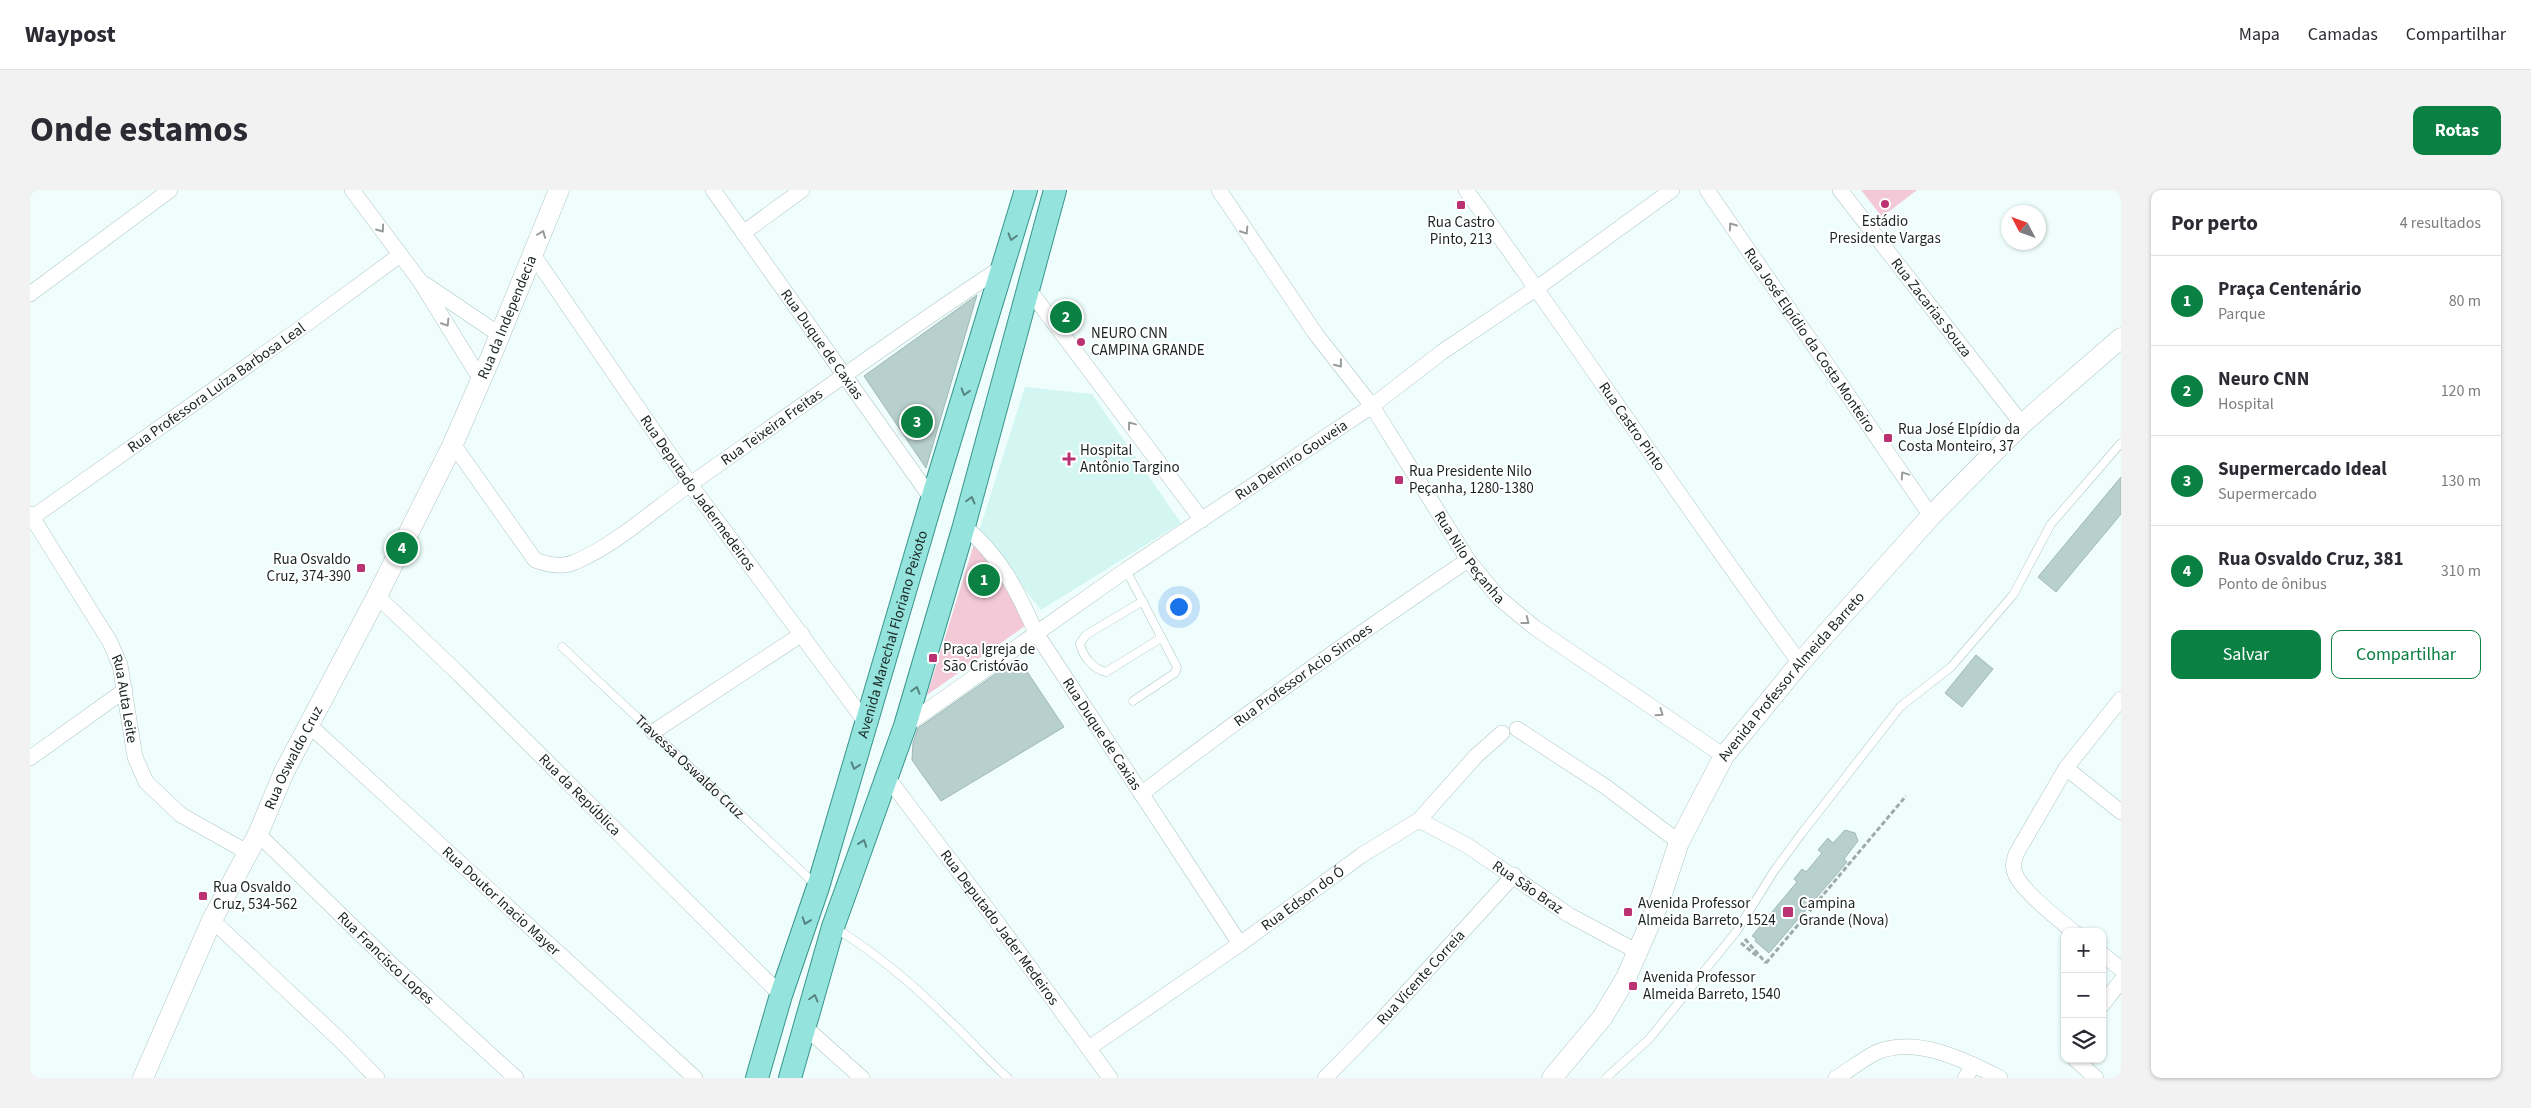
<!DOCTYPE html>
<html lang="pt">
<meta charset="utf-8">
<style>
body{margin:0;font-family:"Source Sans 3",sans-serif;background:#f2f2f3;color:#2b2b33}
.controls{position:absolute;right:15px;bottom:15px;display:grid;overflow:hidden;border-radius:10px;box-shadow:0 1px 4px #0004}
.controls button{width:45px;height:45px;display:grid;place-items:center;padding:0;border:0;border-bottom:1px solid #e1e1e2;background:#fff;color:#2b2b33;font:25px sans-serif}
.compass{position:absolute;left:1971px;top:15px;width:45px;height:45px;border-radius:50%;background:#fff;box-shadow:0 1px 4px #0004;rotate:311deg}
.you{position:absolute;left:1148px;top:416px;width:18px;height:18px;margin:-12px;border:4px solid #fff;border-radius:50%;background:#1a73e8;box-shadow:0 0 0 8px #1a73e833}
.badge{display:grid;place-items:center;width:32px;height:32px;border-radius:50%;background:#0b8043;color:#fff;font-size:16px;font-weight:700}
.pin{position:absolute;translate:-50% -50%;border:2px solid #fff;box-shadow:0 1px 5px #0006}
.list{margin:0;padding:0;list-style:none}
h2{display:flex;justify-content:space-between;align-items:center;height:65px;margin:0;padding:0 20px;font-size:21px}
h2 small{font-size:16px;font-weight:400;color:#7c7c81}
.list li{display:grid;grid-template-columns:32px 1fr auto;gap:15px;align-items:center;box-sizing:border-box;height:90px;padding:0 20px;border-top:1px solid #e1e1e2}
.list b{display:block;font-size:19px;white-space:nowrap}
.list p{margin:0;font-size:16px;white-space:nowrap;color:#7c7c81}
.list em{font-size:16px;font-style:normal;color:#7c7c81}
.actions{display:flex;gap:10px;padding:15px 20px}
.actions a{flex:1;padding:11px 0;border:1px solid #0b8043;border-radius:10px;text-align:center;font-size:18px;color:#0b8043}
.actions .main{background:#0b8043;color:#fff}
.icon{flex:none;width:28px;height:28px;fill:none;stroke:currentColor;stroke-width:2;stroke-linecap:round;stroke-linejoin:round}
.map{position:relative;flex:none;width:2091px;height:888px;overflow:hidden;border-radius:10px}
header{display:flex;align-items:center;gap:30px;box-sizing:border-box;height:70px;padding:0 25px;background:#fff;border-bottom:1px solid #e1e1e2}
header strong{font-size:24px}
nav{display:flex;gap:28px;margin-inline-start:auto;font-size:18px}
.intro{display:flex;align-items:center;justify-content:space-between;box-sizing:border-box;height:120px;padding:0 30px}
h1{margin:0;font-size:35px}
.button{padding:12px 22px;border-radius:10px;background:#0b8043;color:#fff;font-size:18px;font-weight:700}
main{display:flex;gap:30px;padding:0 30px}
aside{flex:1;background:#fff;border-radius:10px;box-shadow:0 1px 4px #0004}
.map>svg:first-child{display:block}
.built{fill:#d3f6f2}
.green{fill:#f4c9d7}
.building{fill:#b8d0cd;stroke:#a0b8b5}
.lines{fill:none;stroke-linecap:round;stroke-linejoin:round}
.lane-casing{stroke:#aec6c3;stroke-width:9}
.street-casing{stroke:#aec6c3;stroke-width:16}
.secondary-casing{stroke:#aec6c3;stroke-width:21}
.primary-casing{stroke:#3a958d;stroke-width:24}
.path{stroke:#9eaba9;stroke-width:3;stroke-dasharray:5 2.5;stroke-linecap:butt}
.lane{stroke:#fff;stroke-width:8}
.street{stroke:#fff;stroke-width:15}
.secondary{stroke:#fff;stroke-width:20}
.primary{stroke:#94e4dd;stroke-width:22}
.oneway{stroke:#989c9c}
.oneway2{stroke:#578480}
.poi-dot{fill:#ba3272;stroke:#fff;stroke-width:2}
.labels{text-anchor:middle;stroke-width:4;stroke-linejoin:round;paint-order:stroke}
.poi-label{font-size:15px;fill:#1a2422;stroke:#fff;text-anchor:start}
.street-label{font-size:15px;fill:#1a2422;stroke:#fff}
</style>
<header>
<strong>Waypost</strong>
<nav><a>Mapa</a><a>Camadas</a><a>Compartilhar</a></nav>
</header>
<div class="intro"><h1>Onde estamos</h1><a class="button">Rotas</a></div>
<main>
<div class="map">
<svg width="2091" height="888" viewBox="0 0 2091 888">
<rect width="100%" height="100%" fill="#effefc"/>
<polygon class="built" points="995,197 1062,204 1151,333 1011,420 949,341"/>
<g class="green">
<polygon points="1831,0 1887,0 1852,27"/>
<polygon points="945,351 1005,429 897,505"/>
</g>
<g class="building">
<polygon points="947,105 896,278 834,186"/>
<polygon points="2091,287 2091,324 2026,402 2008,387"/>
<polygon points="1946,465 1963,479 1932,517 1915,503"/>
<polygon points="988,468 1034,537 911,611 882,570 883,553 888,538"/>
<polygon points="1815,640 1825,643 1828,651 1814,669 1817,672 1739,763 1725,751 1726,749 1722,746 1767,692 1764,689 1772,679 1776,682 1792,663 1788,660 1798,648 1803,653"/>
</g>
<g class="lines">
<g class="lane-casing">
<g id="lane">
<polyline points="1096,380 1147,477 1145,483 1103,511"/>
<path d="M1113,411L1056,445L1050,453C1052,466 1063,479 1076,482L1131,448"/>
<path id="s1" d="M532,457L785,694"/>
<path d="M805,738C846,763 884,795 918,829C939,848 957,870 978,888"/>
<polyline points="1576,888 1619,849 1706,742 1744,681 1772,643 1870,517 1921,477 1983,405 2021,334 2091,253"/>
</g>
</g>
<g class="street-casing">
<g id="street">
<polyline points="322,0 390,91 451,190"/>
<path id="s2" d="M683,0L902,309"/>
<path id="s3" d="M1189,0L1285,143L1342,216L1438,370L1469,408L1504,437L1694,566"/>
<path id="s4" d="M1436,0C1549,156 1655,317 1770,473"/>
<path id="s5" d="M1677,0L1901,326"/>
<path id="s6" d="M1810,0L1992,234"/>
<polyline points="713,43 772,0"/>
<path id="s7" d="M504,66L660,294L837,534"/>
<polyline points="396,95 470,145"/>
<polyline points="997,97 1172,330"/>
<polyline points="0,104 140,0"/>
<path id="s8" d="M423,254L505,370C518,375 532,378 545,372C589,353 624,319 663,292C767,220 868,145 974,76"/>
<path id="s9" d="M0,324L80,452L90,475L105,567L116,592L151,625L217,662"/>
<path id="s10" d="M0,329L268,140L370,65"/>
<path id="s11" d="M934,336C971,367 987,400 1006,443L1210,754"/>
<path id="s12" d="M347,406L429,484L751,805"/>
<path id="s13" d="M278,534L665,888"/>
<path id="s14" d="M875,536L1096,380L1342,216L1412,162L1507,98L1642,0"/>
<polyline points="1487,539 1576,597 1649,652"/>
<polyline points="623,542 772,444"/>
<polyline points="0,568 95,500"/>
<polyline points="2036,578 2091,622"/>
<path id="s15" d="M857,587L961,724L1080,888"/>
<path id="s16" d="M1111,604C1217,522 1327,445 1438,370"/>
<path id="s17" d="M1389,630L1438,656L1539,725L1608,762"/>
<path id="s18" d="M228,644L362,775L486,888"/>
<polyline points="182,730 311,851 347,888"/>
<path d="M2044,742C2030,731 1990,699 1985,683C1982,677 1984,671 1986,664L2036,578L2091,509"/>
<polyline points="2072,764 2091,779"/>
<polyline points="2072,815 2091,791"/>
<polyline points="776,838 832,888"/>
<path id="s19" d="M1059,858L1210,754L1332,665L1389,630L1446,566L1472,543"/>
<polyline points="2045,869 2066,888"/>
<path id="s20" d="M1295,888L1349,833L1484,685"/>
<path d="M1806,888C1819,880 1832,870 1845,863C1885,845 1935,870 1970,888"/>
<polyline points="1935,888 1944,875"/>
</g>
</g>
<g class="secondary-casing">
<g id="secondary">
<path id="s21" d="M113,888L182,730L228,644L254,582L347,406L423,254L460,169L529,0"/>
<path id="s22" d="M1522,888L1572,828L1596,788L1630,710L1649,652L1694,566L1770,473L1901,326L1992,234L2091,148"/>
</g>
</g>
<g class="primary-casing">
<g id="primary">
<path id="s23" d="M727,888L751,805L788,697L902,309L996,0"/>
<polyline points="760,888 803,737 875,536 934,336 1025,0"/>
</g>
</g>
<g class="path">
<polyline points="1715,749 1736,773"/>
<polyline points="1711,753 1728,767"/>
<polyline points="1736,773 1876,606"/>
</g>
<use href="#lane" class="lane"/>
<use href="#street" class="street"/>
<use href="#secondary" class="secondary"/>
<use href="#primary" class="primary"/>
</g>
<defs><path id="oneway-chevron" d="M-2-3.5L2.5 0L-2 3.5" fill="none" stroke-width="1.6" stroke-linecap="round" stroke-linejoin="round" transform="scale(1.25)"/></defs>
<g class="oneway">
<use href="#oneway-chevron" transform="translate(1702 36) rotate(-125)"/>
<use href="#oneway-chevron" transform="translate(351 39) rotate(54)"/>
<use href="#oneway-chevron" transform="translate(1215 41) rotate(57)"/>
<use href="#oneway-chevron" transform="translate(512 44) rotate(-69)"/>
<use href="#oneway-chevron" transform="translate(416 133) rotate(58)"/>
<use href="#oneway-chevron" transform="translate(1309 174) rotate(52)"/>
<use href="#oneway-chevron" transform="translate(1101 235) rotate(-127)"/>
<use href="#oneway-chevron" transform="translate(1874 285) rotate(-124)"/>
<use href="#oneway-chevron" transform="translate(1496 431) rotate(38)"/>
<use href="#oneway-chevron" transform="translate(1630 523) rotate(34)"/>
</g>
<g class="oneway2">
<use href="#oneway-chevron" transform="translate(982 47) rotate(106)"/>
<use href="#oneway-chevron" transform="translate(935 202) rotate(107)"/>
<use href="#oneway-chevron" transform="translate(941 310) rotate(-75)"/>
<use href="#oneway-chevron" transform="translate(886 500) rotate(-74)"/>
<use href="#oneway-chevron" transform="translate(825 576) rotate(107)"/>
<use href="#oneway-chevron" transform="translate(833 653) rotate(-70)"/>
<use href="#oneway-chevron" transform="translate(776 731) rotate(109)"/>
<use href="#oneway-chevron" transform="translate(784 808) rotate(-75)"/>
</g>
<g class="poi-dot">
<circle cx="1855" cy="14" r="5"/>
<rect x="1426" y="10" width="10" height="10" rx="2.5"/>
<circle cx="1051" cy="152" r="5"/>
<rect x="1853" y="243" width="10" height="10" rx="2.5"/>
<path d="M1036.5 261.5h5v5h5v5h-5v5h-5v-5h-5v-5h5z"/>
<rect x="1364" y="285" width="10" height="10" rx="2.5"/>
<rect x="326" y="373" width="10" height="10" rx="2.5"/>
<rect x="898" y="463" width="10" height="10" rx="2.5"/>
<rect x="168" y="701" width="10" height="10" rx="2.5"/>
<rect x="1593" y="717" width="10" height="10" rx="2.5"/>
<rect x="1752" y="716" width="12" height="12" rx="2.5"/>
<rect x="1598" y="791" width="10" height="10" rx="2.5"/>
</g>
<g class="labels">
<g class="poi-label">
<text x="1855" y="36" text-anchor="middle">Estádio<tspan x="1855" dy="17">Presidente Vargas</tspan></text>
<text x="1431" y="37" text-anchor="middle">Rua Castro<tspan x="1431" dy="17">Pinto, 213</tspan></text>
<text x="1061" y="148">NEURO CNN<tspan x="1061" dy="17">CAMPINA GRANDE</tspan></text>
<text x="1868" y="244">Rua José Elpídio da<tspan x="1868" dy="17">Costa Monteiro, 37</tspan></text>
<text x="1050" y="265">Hospital<tspan x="1050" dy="17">Antônio Targino</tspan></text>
<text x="1379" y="286">Rua Presidente Nilo<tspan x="1379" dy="17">Peçanha, 1280-1380</tspan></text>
<text x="321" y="374" text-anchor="end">Rua Osvaldo<tspan x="321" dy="17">Cruz, 374-390</tspan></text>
<text x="913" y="464">Praça Igreja de<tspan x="913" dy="17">São Cristóvão</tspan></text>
<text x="183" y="702">Rua Osvaldo<tspan x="183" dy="17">Cruz, 534-562</tspan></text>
<text x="1608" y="718">Avenida Professor<tspan x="1608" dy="17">Almeida Barreto, 1524</tspan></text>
<text x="1769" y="718">Campina<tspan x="1769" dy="17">Grande (Nova)</tspan></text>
<text x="1613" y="792">Avenida Professor<tspan x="1613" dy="17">Almeida Barreto, 1540</tspan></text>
</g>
<g class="street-label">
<text dy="5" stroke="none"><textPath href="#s6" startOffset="149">Rua Zacarias Souza</textPath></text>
<text dy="5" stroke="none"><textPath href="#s21" startOffset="844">Rua da Independecia</textPath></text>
<text dy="5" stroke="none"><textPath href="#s5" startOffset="182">Rua José Elpídio da Costa Monteiro</textPath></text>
<text dy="5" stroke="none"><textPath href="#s2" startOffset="189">Rua Duque de Caxias</textPath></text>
<text dy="5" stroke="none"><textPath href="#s10" startOffset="228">Rua Professora Luiza Barbosa Leal</textPath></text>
<text dy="5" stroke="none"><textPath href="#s8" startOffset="422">Rua Teixeira Freitas</textPath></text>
<text dy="5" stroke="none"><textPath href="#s4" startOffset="289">Rua Castro Pinto</textPath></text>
<text dy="5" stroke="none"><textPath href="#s14" startOffset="469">Rua Delmiro Gouveia</textPath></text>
<text dy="5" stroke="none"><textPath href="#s7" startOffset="288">Rua Deputado Jadermedeiros</textPath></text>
<text dy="5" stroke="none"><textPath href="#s3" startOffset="445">Rua Nilo Peçanha</textPath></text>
<text dy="5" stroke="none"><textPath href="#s23" startOffset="464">Avenida Marechal Floriano Peixoto</textPath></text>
<text dy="5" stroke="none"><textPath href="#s16" startOffset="201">Rua Professor Acio Simoes</textPath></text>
<text dy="5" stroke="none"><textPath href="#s22" startOffset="472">Avenida Professor Almeida Barreto</textPath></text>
<text dy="5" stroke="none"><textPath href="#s9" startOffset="210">Rua Auta Leite</textPath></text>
<text dy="5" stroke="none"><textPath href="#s11" startOffset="251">Rua Duque de Caxias</textPath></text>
<text dy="5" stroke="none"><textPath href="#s21" startOffset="354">Rua Oswaldo Cruz</textPath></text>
<text dy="5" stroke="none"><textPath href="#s1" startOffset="175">Travessa Oswaldo Cruz</textPath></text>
<text dy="5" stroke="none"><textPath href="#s12" startOffset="284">Rua da República</textPath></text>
<text dy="5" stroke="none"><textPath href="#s17" startOffset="128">Rua São Braz</textPath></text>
<text dy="5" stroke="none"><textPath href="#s19" startOffset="261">Rua Edson do Ó</textPath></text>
<text dy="5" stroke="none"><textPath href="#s13" startOffset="262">Rua Doutor Inacio Mayer</textPath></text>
<text dy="5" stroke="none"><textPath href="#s15" startOffset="188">Rua Deputado Jader Medeiros</textPath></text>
<text dy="5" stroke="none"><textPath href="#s18" startOffset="178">Rua Francisco Lopes</textPath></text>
<text dy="5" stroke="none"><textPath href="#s20" startOffset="139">Rua Vicente Correia</textPath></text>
</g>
</g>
</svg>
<div class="controls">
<button>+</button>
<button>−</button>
<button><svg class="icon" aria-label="layers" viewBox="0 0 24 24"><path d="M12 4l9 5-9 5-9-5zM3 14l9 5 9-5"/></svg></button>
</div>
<svg class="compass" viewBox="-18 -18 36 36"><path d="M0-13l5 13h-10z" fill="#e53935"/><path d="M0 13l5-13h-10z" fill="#7c7c81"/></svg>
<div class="you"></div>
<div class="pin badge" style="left:954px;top:390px">1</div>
<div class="pin badge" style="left:1036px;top:127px">2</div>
<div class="pin badge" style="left:887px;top:232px">3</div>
<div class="pin badge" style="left:372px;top:358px">4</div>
</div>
<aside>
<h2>Por perto<small>4 resultados</small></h2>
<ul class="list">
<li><span class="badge">1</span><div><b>Praça Centenário</b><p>Parque</p></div><em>80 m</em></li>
<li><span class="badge">2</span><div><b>Neuro CNN</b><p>Hospital</p></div><em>120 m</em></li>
<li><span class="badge">3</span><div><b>Supermercado Ideal</b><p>Supermercado</p></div><em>130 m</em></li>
<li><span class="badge">4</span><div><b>Rua Osvaldo Cruz, 381</b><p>Ponto de ônibus</p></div><em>310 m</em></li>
</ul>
<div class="actions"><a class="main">Salvar</a><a>Compartilhar</a></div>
</aside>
</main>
